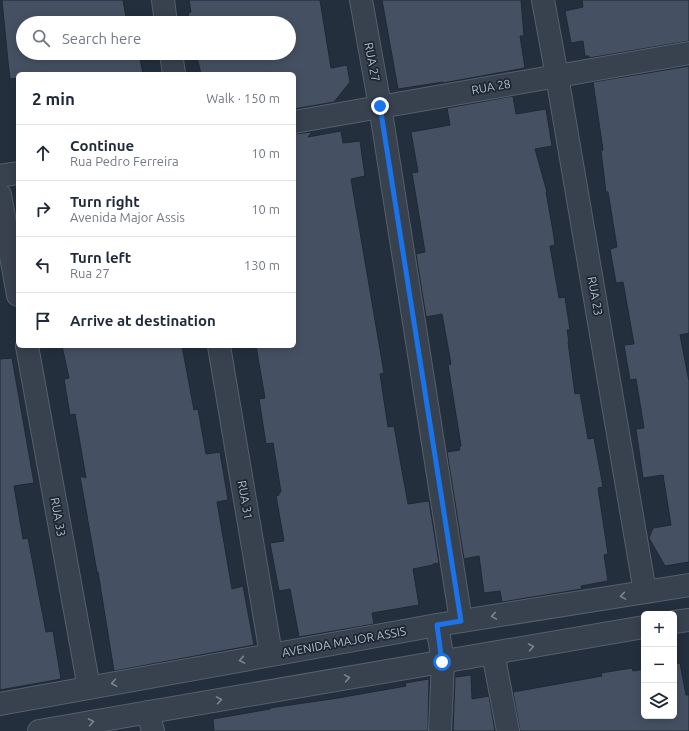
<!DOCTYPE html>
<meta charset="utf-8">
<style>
body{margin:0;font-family:Ubuntu,sans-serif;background:#f6f6f7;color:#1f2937}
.controls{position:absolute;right:12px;bottom:12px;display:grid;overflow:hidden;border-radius:6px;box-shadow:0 2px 10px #0003}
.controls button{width:36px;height:36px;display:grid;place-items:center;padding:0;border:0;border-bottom:1px solid #e0e1e3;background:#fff;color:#1f2937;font:20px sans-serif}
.stop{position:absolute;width:12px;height:12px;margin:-9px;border:3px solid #1a73e8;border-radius:50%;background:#fff}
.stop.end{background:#1a73e8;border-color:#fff;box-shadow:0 1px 4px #0008}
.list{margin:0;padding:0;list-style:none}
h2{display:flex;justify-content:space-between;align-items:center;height:52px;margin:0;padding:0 16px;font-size:17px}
h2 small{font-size:13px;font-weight:400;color:#747a83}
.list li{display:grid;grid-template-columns:26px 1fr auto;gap:12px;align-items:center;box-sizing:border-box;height:56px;padding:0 16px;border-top:1px solid #e0e1e3}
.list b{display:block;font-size:15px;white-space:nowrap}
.list p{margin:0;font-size:13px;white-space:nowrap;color:#747a83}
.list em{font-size:13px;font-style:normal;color:#747a83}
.icon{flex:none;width:22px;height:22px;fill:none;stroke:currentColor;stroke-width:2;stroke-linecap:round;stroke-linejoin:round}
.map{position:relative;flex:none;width:689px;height:731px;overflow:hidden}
.search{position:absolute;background:#fff;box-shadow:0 2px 10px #0003;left:16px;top:16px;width:280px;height:44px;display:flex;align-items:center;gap:10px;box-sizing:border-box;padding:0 14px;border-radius:22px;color:#747a83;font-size:15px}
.panel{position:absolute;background:#fff;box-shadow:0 2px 10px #0003;left:16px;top:72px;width:280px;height:276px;border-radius:6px}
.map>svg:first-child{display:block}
.building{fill:#455162;stroke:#1f2835}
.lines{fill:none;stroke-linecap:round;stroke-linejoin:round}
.minor-casing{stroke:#565f6c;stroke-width:24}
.minor{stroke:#38414e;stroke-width:22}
.oneway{stroke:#7c8592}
.route{stroke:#1a73e8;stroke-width:5}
.labels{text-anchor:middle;stroke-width:3.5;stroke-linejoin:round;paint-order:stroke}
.street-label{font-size:12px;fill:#b4bcc9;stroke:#1d2633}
</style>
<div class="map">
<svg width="689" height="731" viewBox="0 0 689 731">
<rect width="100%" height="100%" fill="#242f3e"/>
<g class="building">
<polygon points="2,0 123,0 127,23 23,23 23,53 139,53 143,74 18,74 18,78 10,79 8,62"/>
<polygon points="189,0 320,0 331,68 347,65 350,82 334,102 294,109 294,74 201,74 196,53 289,53 289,23 190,23 188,13 191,12"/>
<polygon points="382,0 521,0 524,36 520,36 525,68 443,83 443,82 398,89"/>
<polygon points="582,0 689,0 689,41 589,58 589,56 585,56 583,41 571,43 565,11 583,7"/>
<polygon points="689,66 689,333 680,335 689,381 689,562 665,566 649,538 653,528 671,525 663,475 643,478 636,429 644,428 636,379 630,380 624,345 634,344 623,282 616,283 610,249 617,247 608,192 606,192 601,151 603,150 593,82"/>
<polygon points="513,96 516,114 546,109 552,146 535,149 547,192 546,192 553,231 555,245 550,246 559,298 565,297 570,330 567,330 569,342 568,342 575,394 580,393 588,439 594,438 603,487 598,488 608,554 604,555 608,581 581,586 582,589 502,602 500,591 484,593 479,556 464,559 447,452 460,450 459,447 461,446 448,365 451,364 442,314 426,317 416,254 425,252 412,173 418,172 411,132 450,125 447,108"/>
<polygon points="341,131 343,143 360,141 365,176 351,179 384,373 380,374 388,427 394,426 408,504 429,501 439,563 433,564 433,565 413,569 419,605 372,613 374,624 299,637 290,589 279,591 270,543 284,541 276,496 279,495 279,492 281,492 273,443 266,444 259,399 265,398 256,346 294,346 294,134 312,132 308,137"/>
<polygon points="62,346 182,346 194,410 198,409 206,454 220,452 228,500 217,502 232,589 243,586 254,645 114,671 98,572 97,572 80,476 86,478 75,414 70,415 64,379 69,378"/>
<polygon points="12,358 34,483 14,486 23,539 28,538 46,632 53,631 61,679 0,690 0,359"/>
<polygon points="680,663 686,695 689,695 689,731 520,731 513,692 602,676 601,673 632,668 633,671 644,669 644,716 674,716 674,664"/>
<polygon points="471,675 472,699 489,696 495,731 453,731 455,677"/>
<polygon points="429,679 428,731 214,731 213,719 270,709 270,708 338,698 406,686 405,683"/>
</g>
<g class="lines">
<g class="minor-casing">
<g id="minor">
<polyline points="163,0 166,23"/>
<polyline points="361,0 380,106 461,621"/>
<polyline points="543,0 557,76 645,592"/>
<polyline points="171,53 174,74"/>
<polyline points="294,122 689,53"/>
<polyline points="0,176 18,173"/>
<polyline points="0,195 18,295"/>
<polyline points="27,346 89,688"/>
<polyline points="219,346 271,654"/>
<polyline points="674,622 689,620"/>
<polyline points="437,625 443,662 440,731"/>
<polyline points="493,653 508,731"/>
<polyline points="0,704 437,625 689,585"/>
<polyline points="148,712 153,731"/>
<polyline points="39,731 644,627"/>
</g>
</g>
<use href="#minor" class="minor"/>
</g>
<defs><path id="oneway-chevron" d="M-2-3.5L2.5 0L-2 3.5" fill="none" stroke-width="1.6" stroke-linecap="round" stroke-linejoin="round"/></defs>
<g class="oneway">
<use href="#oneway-chevron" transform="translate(623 596) rotate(171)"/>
<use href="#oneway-chevron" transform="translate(494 616) rotate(171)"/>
<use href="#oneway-chevron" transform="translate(531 647) rotate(-10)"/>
<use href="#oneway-chevron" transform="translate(242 660) rotate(170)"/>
<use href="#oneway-chevron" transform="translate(347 678) rotate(-10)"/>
<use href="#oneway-chevron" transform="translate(114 683) rotate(170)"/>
<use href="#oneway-chevron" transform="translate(219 700) rotate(-10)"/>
<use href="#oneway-chevron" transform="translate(91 722) rotate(-10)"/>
</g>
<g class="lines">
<polyline class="route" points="380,106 461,621 437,625 442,662"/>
</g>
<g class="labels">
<g class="street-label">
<text transform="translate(372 62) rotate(79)" y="4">RUA 27</text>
<text transform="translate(491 87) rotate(-10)" y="4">RUA 28</text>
<text transform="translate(595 296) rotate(80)" y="4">RUA 23</text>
<text transform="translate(245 500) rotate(80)" y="4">RUA 31</text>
<text transform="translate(58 517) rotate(80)" y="4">RUA 33</text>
<text transform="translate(344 642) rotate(-10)" y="4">AVENIDA MAJOR ASSIS</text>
</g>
</g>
</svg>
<div class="controls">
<button>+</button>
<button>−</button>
<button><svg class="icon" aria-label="layers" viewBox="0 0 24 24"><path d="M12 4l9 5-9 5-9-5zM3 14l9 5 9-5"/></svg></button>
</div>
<div class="stop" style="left:442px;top:662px"></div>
<div class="stop end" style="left:380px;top:106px"></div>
<div class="search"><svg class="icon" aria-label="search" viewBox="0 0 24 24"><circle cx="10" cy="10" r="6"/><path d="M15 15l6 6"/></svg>Search here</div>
<section class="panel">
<h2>2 min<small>Walk · 150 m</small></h2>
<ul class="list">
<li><svg class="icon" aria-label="ahead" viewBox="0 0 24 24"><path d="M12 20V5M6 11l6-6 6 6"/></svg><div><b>Continue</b><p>Rua Pedro Ferreira</p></div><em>10 m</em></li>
<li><svg class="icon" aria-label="right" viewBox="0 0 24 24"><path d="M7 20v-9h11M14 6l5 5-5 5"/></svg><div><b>Turn right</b><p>Avenida Major Assis</p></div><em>10 m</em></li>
<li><svg class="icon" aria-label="left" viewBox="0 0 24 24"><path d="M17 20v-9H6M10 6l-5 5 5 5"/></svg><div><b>Turn left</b><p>Rua 27</p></div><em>130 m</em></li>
<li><svg class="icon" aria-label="arrive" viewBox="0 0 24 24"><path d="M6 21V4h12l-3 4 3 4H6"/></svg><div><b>Arrive at destination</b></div></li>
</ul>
</section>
</div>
